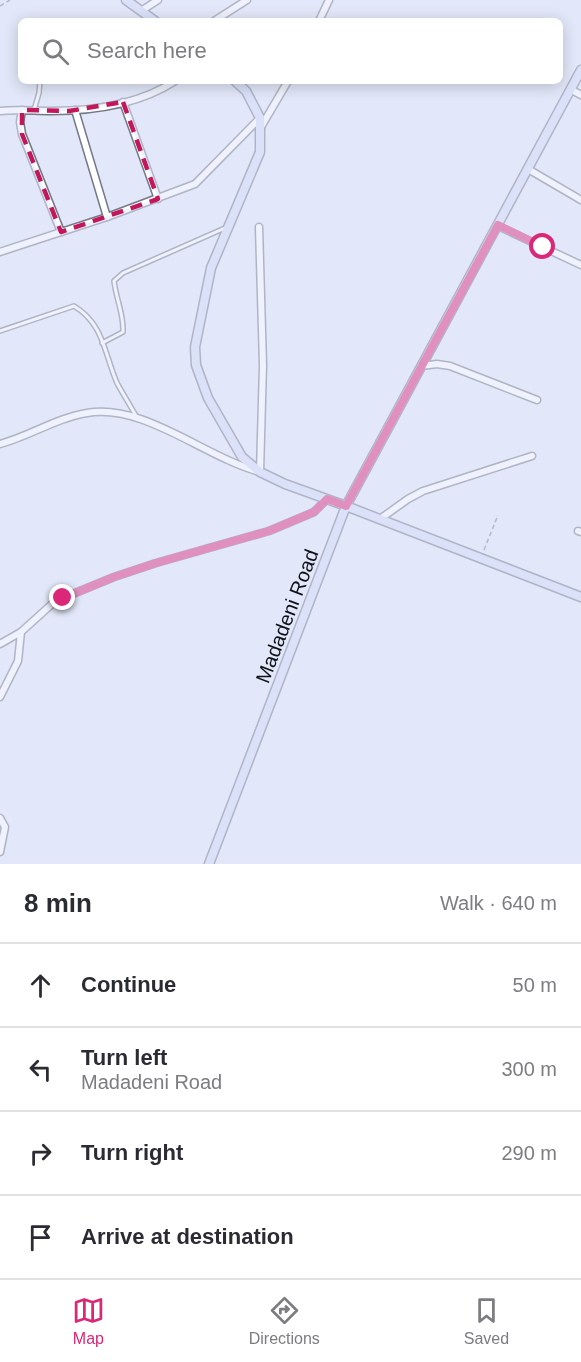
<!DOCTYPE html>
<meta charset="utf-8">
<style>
body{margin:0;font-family:Arial,sans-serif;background:#f7f7f7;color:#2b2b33}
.stop{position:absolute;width:18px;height:18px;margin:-14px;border:4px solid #db2777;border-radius:50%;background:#fff}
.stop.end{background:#db2777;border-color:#fff;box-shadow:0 2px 6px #0008}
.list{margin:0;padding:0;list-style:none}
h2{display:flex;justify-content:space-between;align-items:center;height:78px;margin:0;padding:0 24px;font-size:26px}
h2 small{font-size:20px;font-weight:400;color:#7c7c81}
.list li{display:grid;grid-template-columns:39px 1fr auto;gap:18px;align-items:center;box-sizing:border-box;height:84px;padding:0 24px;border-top:2px solid #e1e1e2}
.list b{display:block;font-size:22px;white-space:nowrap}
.list p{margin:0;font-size:20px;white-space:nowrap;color:#7c7c81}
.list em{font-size:20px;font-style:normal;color:#7c7c81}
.icon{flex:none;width:33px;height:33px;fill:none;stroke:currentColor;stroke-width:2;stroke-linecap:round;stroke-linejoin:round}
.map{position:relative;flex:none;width:581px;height:864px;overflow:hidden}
.search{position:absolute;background:#fff;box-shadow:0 3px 15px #0003;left:18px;right:18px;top:18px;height:66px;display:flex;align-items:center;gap:15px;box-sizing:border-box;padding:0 21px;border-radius:9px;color:#7c7c81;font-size:22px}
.sheet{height:414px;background:#fff}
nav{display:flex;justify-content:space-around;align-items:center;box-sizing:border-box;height:84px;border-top:2px solid #e1e1e2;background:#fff;font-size:16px;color:#7c7c81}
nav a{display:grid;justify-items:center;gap:3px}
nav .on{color:#db2777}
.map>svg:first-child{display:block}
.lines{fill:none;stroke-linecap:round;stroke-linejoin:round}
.lane-casing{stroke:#737987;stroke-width:6}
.street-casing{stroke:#737987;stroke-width:9}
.secondary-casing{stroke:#737987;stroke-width:11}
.path{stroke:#7e828e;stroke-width:1.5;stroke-dasharray:4.5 3;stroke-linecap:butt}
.lane{stroke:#fff;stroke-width:3}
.street{stroke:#fff;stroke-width:6}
.secondary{stroke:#d0daf8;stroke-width:8}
.route{stroke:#db2777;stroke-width:8}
.marked{fill:none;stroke:#c2185b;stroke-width:4.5;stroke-dasharray:12 8;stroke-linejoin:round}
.labels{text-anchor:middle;stroke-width:5;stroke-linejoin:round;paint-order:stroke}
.street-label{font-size:20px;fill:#101218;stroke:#e2e8f9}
</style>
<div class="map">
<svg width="581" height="864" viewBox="0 0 581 864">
<rect width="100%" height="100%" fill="#e2e8f9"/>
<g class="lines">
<g class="lane-casing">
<g id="lane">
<polyline points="34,110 39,93 40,81"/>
<path d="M0,331L74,306C104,324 104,353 117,383C123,394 130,405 136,416"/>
<path d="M102,343L123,332C124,314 116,299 114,281L123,273L225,228"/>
</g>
</g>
<g class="street-casing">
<g id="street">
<polyline points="141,11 158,0"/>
<polyline points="214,21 247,0"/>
<polyline points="319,21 329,0"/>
<polyline points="570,89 581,95"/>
<polyline points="123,102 158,199"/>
<polyline points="22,110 20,122 22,134 61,232"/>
<polyline points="75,110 107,217"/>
<path d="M0,111C17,109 34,111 51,111C92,111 140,104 175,81"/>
<polyline points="261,127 288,81"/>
<polyline points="528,169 581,200"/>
<polyline points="498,226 581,265"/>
<polyline points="0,252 107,217 195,184 260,118"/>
<polyline points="421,366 437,364 450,366 537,400"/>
<path d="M0,444C30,436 56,418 87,413C144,403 204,457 260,472L263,365L259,227"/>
<polyline points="380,519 408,499 423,491 532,456"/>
<polyline points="578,531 581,532"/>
<polyline points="0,644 21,632 52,604 63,598 114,577 156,563 269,531 314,512 327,499"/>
<polyline points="0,697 18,661 21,632"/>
<polyline points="0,818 5,827 0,852"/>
</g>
</g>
<g class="secondary-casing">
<g id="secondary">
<polyline points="126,0 155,21"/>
<polyline points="235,81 246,91 260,118 260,152 211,268 195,347 196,365 208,398 242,457 260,472 285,484 346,506 581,597"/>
<polyline points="209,864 346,506 581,70"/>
</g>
</g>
<g class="path">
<polyline points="0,6 10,0"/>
<polyline points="484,550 498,515"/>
</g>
<use href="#lane" class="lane"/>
<use href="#street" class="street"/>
<use href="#secondary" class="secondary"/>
</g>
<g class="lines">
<polyline class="route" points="63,598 114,577 156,563 269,531 314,512 327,499 346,506 498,225 543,247"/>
</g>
<path d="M0 0H581V864H0ZM123,102L158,199L61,232L22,134V110L69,111Z" fill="#e2e8f9" fill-opacity=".55" fill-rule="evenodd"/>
<path class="marked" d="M123,102L158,199L61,232L22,134V110L69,111Z"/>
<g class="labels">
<g class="street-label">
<text transform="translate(287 616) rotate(-69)" y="7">Madadeni Road</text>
</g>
</g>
</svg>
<div class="stop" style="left:543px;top:247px"></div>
<div class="stop end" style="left:63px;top:598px"></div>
<div class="search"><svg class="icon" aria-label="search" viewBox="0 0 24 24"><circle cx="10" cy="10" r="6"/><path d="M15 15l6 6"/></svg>Search here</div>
</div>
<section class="sheet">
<h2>8 min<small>Walk · 640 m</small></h2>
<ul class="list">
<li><svg class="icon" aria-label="ahead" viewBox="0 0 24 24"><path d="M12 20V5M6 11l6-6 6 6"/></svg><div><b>Continue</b></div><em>50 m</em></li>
<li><svg class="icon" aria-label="left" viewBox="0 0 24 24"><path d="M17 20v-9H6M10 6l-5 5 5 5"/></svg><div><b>Turn left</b><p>Madadeni Road</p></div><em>300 m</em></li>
<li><svg class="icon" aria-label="right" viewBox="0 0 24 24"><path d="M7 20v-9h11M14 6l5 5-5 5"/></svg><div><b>Turn right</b></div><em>290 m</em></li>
<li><svg class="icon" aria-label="arrive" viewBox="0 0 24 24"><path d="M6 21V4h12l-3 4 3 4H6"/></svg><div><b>Arrive at destination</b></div></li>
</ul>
</section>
<nav>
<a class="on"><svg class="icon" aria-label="map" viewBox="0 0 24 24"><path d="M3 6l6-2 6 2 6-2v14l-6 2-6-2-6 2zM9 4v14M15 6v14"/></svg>Map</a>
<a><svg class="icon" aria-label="directions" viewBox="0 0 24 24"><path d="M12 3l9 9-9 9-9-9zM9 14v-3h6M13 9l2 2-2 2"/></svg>Directions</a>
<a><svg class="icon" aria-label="saved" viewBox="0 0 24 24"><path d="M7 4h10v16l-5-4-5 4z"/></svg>Saved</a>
</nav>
